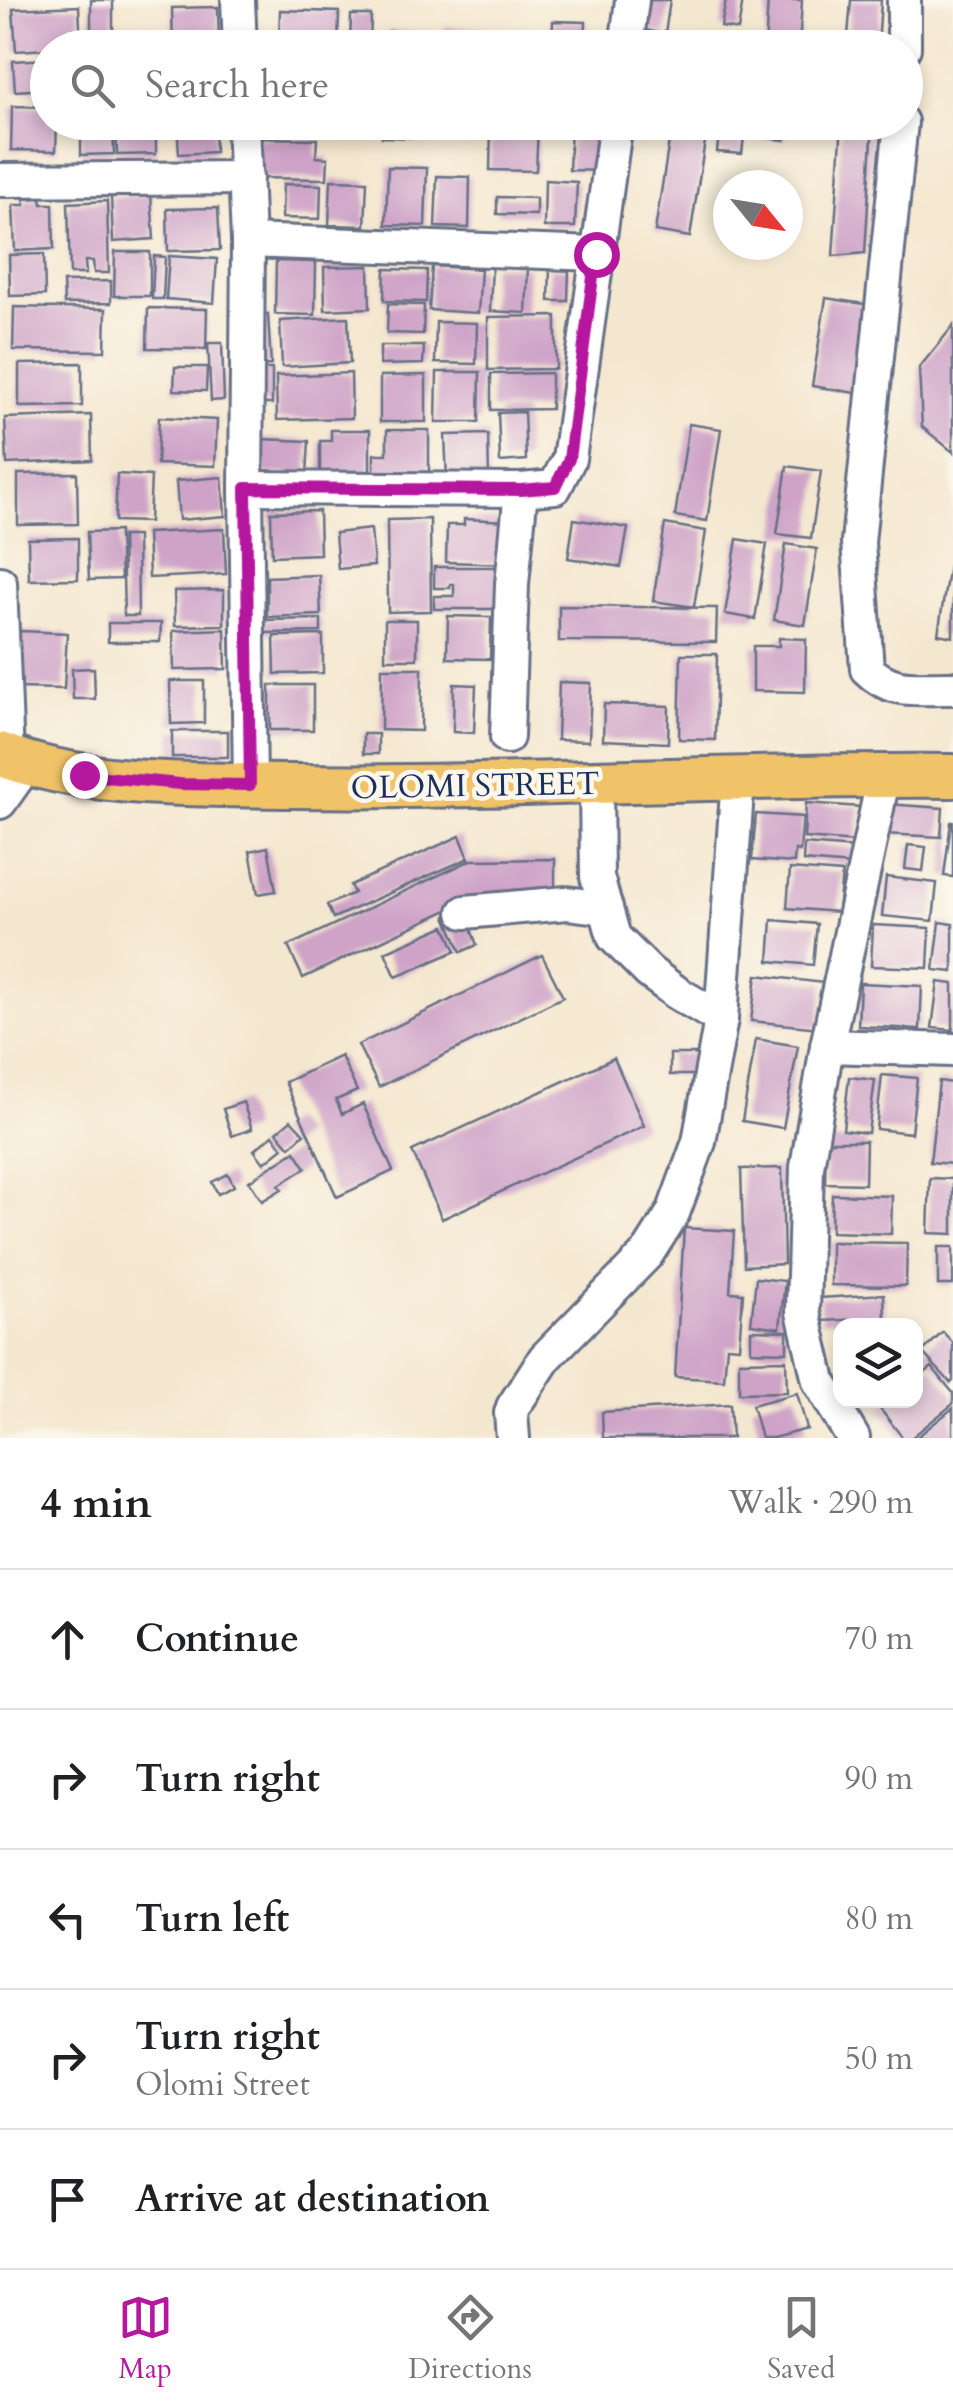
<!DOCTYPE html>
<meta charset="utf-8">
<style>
body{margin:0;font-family:Cardo,serif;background:#f2f2f2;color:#202124}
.controls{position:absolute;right:30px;bottom:30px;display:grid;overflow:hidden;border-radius:20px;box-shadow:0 5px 15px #0003}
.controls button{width:90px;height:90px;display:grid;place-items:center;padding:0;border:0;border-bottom:2px solid #e0e0e0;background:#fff;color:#202124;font:50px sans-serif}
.compass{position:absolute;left:713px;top:170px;width:90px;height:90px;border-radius:50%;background:#fff;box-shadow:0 5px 15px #0003;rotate:120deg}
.stop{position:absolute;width:30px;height:30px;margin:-22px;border:8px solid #b5179e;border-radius:50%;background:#fff}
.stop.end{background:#b5179e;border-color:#fff;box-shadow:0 2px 10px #0008}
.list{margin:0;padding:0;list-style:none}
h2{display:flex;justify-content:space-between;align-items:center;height:130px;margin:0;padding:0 40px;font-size:42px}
h2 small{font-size:32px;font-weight:400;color:#757577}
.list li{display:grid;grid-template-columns:65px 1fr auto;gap:30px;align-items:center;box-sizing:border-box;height:140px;padding:0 40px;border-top:2px solid #e0e0e0}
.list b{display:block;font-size:38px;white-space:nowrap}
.list p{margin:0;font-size:32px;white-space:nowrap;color:#757577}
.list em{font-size:32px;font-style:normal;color:#757577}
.icon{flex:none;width:55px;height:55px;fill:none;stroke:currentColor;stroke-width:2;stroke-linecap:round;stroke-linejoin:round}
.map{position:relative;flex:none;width:953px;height:1438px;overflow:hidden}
.search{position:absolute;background:#fff;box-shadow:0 5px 15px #0003;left:30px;right:30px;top:30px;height:110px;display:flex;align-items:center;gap:25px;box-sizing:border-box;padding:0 35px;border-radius:55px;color:#757577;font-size:38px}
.sheet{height:830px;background:#fff}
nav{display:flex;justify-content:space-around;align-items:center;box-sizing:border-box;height:140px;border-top:2px solid #e0e0e0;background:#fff;font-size:28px;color:#757577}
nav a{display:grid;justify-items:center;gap:5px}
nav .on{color:#b5179e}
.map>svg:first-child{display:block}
.building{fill:#cea3c7}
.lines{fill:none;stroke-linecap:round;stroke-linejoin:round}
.minor-casing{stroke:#676f86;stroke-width:38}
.major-casing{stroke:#676f86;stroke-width:48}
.minor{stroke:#fff;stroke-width:32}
.major{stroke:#f1c369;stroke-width:42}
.route{stroke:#b5179e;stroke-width:12}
.labels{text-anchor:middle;stroke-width:9;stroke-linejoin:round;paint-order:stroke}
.street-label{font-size:32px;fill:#1b2f5e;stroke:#fbf7ec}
</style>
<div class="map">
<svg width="953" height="1438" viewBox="0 0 953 1438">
<rect width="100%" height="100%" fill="#fbf7ec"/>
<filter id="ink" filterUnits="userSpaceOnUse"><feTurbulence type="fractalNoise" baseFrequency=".01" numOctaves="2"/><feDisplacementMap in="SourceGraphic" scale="20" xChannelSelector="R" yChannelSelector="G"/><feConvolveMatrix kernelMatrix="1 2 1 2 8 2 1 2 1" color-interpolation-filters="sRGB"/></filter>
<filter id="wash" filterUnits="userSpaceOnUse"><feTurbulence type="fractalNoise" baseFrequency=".0048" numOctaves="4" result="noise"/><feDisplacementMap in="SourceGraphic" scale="40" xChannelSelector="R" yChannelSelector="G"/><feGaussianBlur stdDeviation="2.25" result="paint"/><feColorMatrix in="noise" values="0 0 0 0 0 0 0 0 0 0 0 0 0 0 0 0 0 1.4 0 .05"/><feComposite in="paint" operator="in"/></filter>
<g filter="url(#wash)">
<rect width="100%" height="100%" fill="#f4e7cf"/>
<g id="blocks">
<g class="building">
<rect x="91" y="0" width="22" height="48"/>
<polygon points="650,0 670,0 665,34 645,30"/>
<polygon points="726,0 743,0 738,30 721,27"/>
<polygon points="768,0 802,0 799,48 765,48"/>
<polygon points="851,0 881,0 878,48 847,48"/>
<polygon points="79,6 81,47 16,51 13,9"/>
<polygon points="218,7 219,48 173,48 172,8"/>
<polygon points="280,10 339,12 338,48 279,48"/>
<polygon points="351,15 371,15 370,48 350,48"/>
<polygon points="553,21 586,22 585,48 552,48"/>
<polygon points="444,27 483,28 482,48 443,48"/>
<polygon points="389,31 431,33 431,48 389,48"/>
<polygon points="48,59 48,89 15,91 13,61"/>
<polygon points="12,106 48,107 48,122 57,122 56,151 11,150"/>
<polygon points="81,122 113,122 114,154 81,155"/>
<polygon points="116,122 156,122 156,154 117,155"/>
<polygon points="177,122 214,122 215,152 179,154"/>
<polygon points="382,122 427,122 426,138 382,137"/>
<polygon points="672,122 708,122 690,237 655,231"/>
<polygon points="753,122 787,122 785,140 751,136"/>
<polygon points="842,122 873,122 865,253 833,256"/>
<polygon points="720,124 745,127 742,154 717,152"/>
<polygon points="491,126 538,127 536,171 490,170"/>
<polygon points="571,127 606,128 605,171 569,170"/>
<polygon points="256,138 317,139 316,157 328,158 327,179 255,178"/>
<polygon points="388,167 427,168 425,226 386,225"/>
<polygon points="437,176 470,177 469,228 435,227"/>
<polygon points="331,180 367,181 365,226 329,225"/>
<polygon points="545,180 577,182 575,227 544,227"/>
<polygon points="283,184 321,185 320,219 282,218"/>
<polygon points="151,195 154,239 113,242 111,197"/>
<polygon points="497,197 536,198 536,215 497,214"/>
<polygon points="41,198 42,204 53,204 54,249 15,251 13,205 25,205 24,199"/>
<polygon points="107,201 109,273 94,273 93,261 85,261 86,274 70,274 68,203"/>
<polygon points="218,208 220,250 168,251 167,209"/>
<polygon points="115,252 150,252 150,296 114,296"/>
<polygon points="44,254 45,295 10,296 9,255"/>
<polygon points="154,256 165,257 163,299 152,299"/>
<polygon points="169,256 217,259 214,303 166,299"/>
<polygon points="276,261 316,262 315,315 275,314"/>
<polygon points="492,265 528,267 526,313 490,311"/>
<polygon points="369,266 370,308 325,310 324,267"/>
<polygon points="432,266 481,269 478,313 429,310"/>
<polygon points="550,268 569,269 568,301 549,301"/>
<polygon points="385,269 427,270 426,302 384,301"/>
<polygon points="111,281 111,303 64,304 63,282"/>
<polygon points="826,298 870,305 856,393 812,386"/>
<polygon points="388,304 424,305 423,334 387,333"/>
<polygon points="14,307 106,309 105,351 13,350"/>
<polygon points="148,308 207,309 206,349 147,348"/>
<polygon points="268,314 271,365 254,366 251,316"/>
<polygon points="556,316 556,369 488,370 488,317"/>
<polygon points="348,317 350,363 282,367 280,321"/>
<polygon points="436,322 477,323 476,364 435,363"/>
<polygon points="953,326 953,452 922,427 919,368"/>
<polygon points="208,343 222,343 224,400 211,401"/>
<polygon points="380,346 424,346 423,364 380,365"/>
<polygon points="82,363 82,406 19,407 19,364"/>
<polygon points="175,367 207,367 206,391 174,390"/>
<rect x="256" y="369" width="16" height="35"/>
<polygon points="437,372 480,372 479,422 436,422"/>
<polygon points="351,373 352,418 277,420 276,376"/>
<polygon points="551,373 551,409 491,410 491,374"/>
<polygon points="426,375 426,422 380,422 380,376"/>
<polygon points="524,412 526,460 500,462 498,413"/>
<polygon points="91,415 92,460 7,464 5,418"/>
<polygon points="159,417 217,420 215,466 157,464"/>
<polygon points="689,424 721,429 707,521 675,516"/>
<polygon points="331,430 370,430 370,476 320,477 320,441 331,441"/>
<polygon points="387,430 429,430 429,476 374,476 374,454 387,454"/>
<polygon points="488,434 489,478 447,480 445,435"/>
<polygon points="260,439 309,441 307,475 259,473"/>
<polygon points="787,466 821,471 811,538 777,534"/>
<polygon points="77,473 78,524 18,525 18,474"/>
<polygon points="117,474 151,476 149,522 115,521"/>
<polygon points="222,477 225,516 179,520 176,481"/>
<polygon points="319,511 320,554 272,556 271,512"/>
<polygon points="430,519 431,611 388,612 387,520"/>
<polygon points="464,519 510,521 509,564 446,562 447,525 464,525"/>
<polygon points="574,519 628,528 621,567 568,558"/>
<polygon points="665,524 706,531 694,607 653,601"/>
<polygon points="224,529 226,574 149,578 147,533"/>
<polygon points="371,529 374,566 338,569 335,533"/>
<polygon points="119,531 121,579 89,580 87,532"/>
<polygon points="122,536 137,536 138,616 124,616"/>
<polygon points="78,538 78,579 29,580 28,539"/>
<polygon points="737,539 767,544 755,619 725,614"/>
<polygon points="786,544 817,549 805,625 774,620"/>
<polygon points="951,553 953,553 953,637 938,634"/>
<polygon points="434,567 501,567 500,609 434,609 434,596 454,596 454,584 450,584 450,588 434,588"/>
<polygon points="319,575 321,615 267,617 267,577"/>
<polygon points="224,590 224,625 175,626 174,591"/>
<polygon points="559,606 717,608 716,642 559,641"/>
<polygon points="448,616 491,617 490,659 447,658"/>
<polygon points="321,619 321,632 264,633 264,620"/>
<rect x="385" y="620" width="32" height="39"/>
<polygon points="108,623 161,623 160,642 108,642"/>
<polygon points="225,629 226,669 174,670 173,631"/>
<polygon points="20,631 67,633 64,689 18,688"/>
<polygon points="323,635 323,673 275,674 274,636"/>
<polygon points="779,638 806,639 805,692 753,691 753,646 779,646"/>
<polygon points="681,654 717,654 715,740 679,739"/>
<polygon points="94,668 95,699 73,699 72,669"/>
<polygon points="382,668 422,668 421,731 381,730"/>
<polygon points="170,681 204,681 204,723 171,724"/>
<polygon points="559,682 591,683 589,741 557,740"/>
<polygon points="454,684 476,685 474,733 453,732"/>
<rect x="270" y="685" width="43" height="45"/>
<polygon points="604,704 669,706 668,743 603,740"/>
<rect x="172" y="731" width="56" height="26"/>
<rect x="363" y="734" width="15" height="20"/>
<polygon points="806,803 860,807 857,842 804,838"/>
<polygon points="886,804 943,808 941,837 884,834"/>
<polygon points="756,814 803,817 800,851 795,850 794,863 752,860"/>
<polygon points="951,822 953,822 953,877 944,876"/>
<polygon points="460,836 469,858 333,918 327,905 354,893 350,885"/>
<polygon points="804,844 854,848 852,865 803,861"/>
<polygon points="908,845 926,847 923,871 905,869"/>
<polygon points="268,847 276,891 258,894 250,851"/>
<polygon points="555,859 555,896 475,897 303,978 288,946 471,860"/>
<polygon points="790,869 842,873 838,912 787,908"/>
<polygon points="886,877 937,883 933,921 882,916"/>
<polygon points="463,908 477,945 461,952 446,916"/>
<polygon points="772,920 817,924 813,965 769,961"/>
<polygon points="940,922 953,924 953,972 934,970"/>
<polygon points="873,925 930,928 928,968 871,966"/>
<polygon points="445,926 456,951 396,977 385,952"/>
<polygon points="542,955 563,997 379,1087 358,1045"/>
<polygon points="757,975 824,983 819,1028 751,1021"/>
<polygon points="938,982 953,984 953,1030 932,1028"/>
<polygon points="860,983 922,986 920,1029 858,1026"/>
<polygon points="756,1039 798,1046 783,1128 742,1121"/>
<rect x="670" y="1054" width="30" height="21"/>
<polygon points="341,1056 357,1091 336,1100 342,1114 363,1104 393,1171 337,1197 285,1082"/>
<polygon points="614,1058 644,1126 442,1219 412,1151"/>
<polygon points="882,1075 917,1078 911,1133 876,1129"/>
<polygon points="849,1077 875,1080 868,1133 843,1130"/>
<polygon points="939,1081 953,1083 953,1164 930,1162"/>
<polygon points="243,1102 252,1129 232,1136 223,1109"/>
<polygon points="291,1120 304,1134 290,1147 277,1132"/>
<polygon points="273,1135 283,1148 264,1163 254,1150"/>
<polygon points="826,1141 866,1141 865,1184 825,1183"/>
<polygon points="295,1151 306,1168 279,1185 282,1189 262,1201 249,1181"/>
<polygon points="782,1168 784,1264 744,1266 741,1169"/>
<polygon points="228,1174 234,1186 218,1194 212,1182"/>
<polygon points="930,1178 953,1179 953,1234 928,1233"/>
<polygon points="832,1194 892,1196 891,1234 831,1232"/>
<polygon points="684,1228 734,1231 730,1292 743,1293 739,1347 727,1346 724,1380 675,1377"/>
<polygon points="831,1242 907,1243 906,1286 831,1285"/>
<rect x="938" y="1247" width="15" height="38"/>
<polygon points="756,1278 785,1281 780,1328 751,1324"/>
<polygon points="884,1294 885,1318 821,1321 820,1298"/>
<polygon points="751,1330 787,1331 787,1352 751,1351"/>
<polygon points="943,1332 953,1343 953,1381 951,1383 922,1352"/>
<polygon points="786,1360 787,1392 739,1393 739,1361"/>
<polygon points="932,1367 953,1393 953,1404 911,1438 903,1438 880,1409 890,1400 916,1400 916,1380"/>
<polygon points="797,1393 807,1429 773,1438 761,1438 752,1405"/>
<polygon points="730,1404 732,1438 603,1438 602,1412"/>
<polygon points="953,1408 953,1438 916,1438"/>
</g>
</g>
</g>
<g filter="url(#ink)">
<use href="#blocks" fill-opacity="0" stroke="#676f86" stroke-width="2.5"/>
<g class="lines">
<g class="minor-casing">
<g id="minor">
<polyline points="238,0 240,48"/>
<polyline points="904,0 904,48"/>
<polyline points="626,48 632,0"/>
<polyline points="243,122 248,241 246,488 250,785"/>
<path d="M901,122L858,542L867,669C893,695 919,687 953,688"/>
<polyline points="0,180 246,178"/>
<polyline points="248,241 596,254"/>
<polyline points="246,488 521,490 555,487 569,459 616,122"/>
<polyline points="0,583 7,757"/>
<polyline points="507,737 512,584 521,490"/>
<polyline points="596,783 597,877 614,937 649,972 677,993 721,1019"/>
<polyline points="0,802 27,764"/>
<polyline points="465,912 567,903 606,908"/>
<polyline points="827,1046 953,1050"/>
<polyline points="513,1438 511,1413 513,1407 545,1358 647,1254 673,1213 699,1142 721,1019 738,778"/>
<polyline points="853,1438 819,1381 803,1312 807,1167 827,1046 884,775"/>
</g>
</g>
<g class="major-casing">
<path id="major" d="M0,754C85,788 201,784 293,786C513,789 733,774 953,776"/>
</g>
<use href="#minor" class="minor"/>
<use href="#major" class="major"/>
</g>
</g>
<g class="lines" filter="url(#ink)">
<polyline class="route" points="84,775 180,784 250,785 246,488 521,490 555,487 569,459 596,254"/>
</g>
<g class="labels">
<g class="street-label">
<text transform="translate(475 785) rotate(-1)" y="11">OLOMI STREET</text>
</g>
</g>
</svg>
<div class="controls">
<button><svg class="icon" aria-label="layers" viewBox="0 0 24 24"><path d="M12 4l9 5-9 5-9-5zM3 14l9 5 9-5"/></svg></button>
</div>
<svg class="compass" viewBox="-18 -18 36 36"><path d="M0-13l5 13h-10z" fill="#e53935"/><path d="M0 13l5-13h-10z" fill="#757577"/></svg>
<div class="stop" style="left:596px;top:254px"></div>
<div class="stop end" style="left:84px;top:775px"></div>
<div class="search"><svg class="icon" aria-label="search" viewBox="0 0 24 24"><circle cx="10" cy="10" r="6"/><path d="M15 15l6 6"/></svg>Search here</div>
</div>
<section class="sheet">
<h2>4 min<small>Walk · 290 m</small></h2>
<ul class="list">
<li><svg class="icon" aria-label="ahead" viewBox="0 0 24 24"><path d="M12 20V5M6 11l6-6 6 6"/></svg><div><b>Continue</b></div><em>70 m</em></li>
<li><svg class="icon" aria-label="right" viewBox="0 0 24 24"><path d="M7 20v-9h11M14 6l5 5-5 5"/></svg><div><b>Turn right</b></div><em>90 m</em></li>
<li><svg class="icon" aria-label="left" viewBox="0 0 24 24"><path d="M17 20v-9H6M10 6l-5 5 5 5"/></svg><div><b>Turn left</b></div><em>80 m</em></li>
<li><svg class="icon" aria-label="right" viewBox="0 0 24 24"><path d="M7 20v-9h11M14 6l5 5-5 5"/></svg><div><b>Turn right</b><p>Olomi Street</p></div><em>50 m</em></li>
<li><svg class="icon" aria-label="arrive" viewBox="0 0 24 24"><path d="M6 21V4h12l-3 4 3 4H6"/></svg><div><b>Arrive at destination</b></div></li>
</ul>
</section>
<nav>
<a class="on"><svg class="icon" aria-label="map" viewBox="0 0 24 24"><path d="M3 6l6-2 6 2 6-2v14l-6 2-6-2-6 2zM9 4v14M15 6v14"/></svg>Map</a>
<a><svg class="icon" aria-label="directions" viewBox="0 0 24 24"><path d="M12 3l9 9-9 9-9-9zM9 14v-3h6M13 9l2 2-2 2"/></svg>Directions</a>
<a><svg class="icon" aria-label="saved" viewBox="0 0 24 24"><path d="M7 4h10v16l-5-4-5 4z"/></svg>Saved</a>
</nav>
